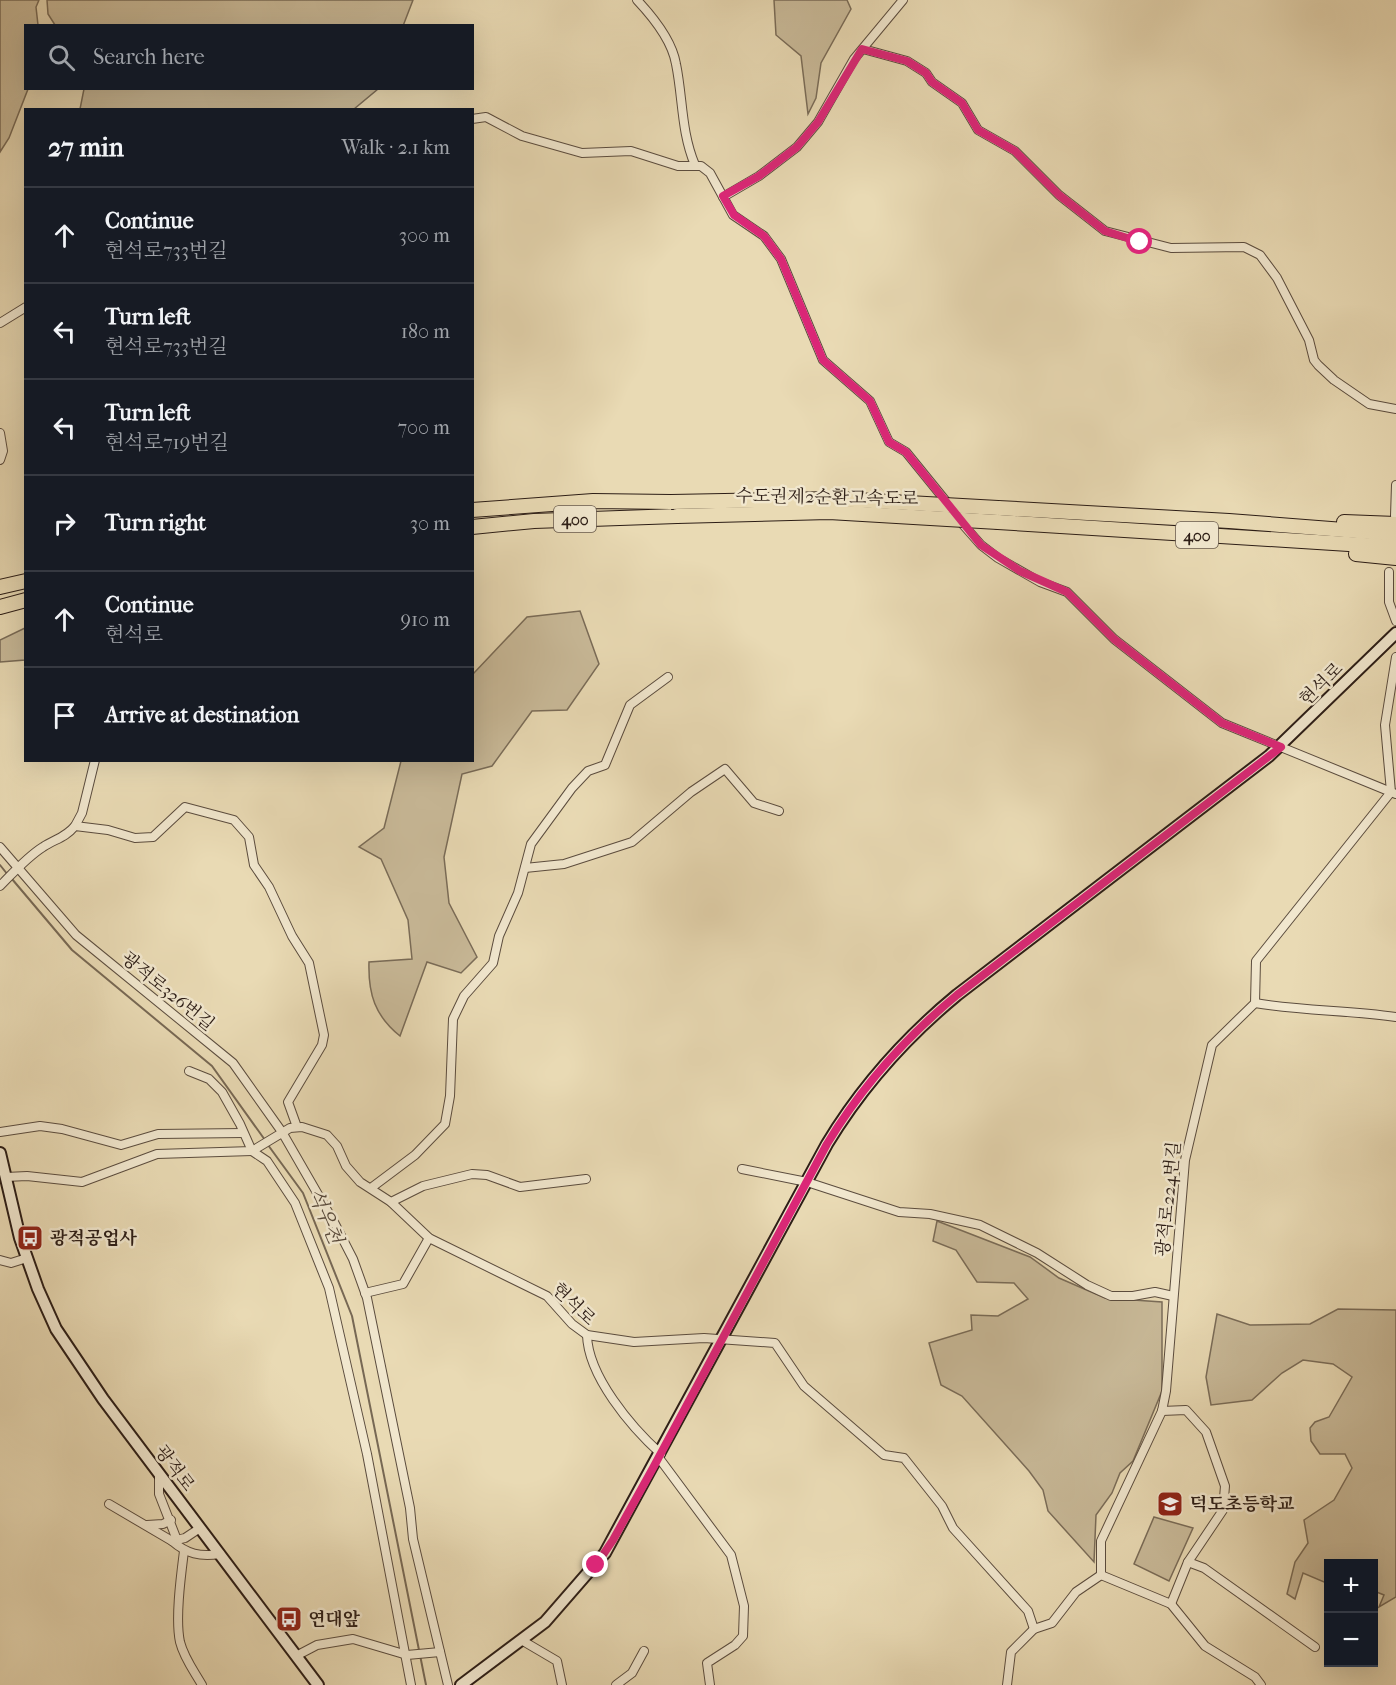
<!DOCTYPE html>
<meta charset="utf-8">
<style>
body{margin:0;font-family:"IM FELL French Canon","Noto Serif KR",serif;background:#242831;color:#f1f3f6}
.controls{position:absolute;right:18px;bottom:18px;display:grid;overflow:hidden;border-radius:0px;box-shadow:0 6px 24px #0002}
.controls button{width:54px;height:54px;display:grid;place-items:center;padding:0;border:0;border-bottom:2px solid #363941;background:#171b24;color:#f1f3f6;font:30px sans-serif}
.stop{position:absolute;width:18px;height:18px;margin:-14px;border:4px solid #db2777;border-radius:50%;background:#fff}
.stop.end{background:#db2777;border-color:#fff;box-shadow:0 2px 6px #0008}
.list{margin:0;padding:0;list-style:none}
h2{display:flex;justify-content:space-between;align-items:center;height:78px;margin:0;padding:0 24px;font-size:26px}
h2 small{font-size:20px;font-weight:400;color:#9ea1a6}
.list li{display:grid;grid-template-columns:39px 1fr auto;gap:18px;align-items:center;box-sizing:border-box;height:96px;padding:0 24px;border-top:2px solid #363941}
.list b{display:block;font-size:22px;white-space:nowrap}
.list p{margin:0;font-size:20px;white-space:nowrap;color:#9ea1a6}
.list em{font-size:20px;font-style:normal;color:#9ea1a6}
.icon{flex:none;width:33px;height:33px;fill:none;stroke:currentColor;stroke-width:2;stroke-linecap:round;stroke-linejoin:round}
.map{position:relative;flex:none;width:1396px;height:1685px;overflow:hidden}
.search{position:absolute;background:#171b24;box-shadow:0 6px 24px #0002;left:24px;top:24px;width:450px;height:66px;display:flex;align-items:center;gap:15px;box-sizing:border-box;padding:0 21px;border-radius:0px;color:#9ea1a6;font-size:22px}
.panel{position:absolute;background:#171b24;box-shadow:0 6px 24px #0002;left:24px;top:108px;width:450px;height:654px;border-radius:0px}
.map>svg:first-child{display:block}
.green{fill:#c9ba99;stroke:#7a6c58;stroke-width:1.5}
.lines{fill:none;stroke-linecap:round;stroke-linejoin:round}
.stream{stroke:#776854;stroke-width:2}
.street-casing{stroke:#5b4c3e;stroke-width:10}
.secondary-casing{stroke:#2c1d16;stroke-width:14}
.highway-casing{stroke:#2c1d16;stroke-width:16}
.street{stroke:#f1e7ce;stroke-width:8}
.secondary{stroke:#f1e7ce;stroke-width:10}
.highway{stroke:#e9dab4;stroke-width:14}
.highway-bridge-casing{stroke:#2c1d16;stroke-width:16;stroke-linecap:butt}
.highway-bridge{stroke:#e9dab4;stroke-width:14}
.route{stroke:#db2777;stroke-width:8}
.labels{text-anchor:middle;stroke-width:5;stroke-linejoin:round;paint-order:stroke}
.shield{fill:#f1e7ce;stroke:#675a4d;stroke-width:1.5}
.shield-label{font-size:16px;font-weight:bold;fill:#2c1d16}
.street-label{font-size:18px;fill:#2c1d16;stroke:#f1e7ce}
.poi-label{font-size:18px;font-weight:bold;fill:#2c1d16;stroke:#f1e7ce;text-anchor:start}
.water-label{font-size:20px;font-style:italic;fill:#58493a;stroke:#f1e7ce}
</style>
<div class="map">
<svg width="1396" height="1685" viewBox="0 0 1396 1685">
<rect width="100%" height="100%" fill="#e9dab4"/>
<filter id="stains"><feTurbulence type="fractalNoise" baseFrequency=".00333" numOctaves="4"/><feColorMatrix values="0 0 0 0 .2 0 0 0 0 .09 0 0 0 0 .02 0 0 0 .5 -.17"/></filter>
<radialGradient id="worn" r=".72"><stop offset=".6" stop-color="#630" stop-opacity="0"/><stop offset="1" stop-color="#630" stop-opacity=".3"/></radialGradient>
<g class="green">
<polygon points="0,0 39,0 36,7 38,25 26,26 26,88 28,89 9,138 0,152"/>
<polygon points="47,0 413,0 403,26 55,25 48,14"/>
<polygon points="774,0 847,0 851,9 821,63 816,98 808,114 801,56 776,35"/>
<polygon points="84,89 84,88 378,89 354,109 80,109"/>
<path d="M580,611L599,664L567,710L532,711L492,766L462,774L444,857L449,903L477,957L461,973L427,962L400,1036C375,1016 368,994 369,962L412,959L408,920L381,859L359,847L384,828L401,761L472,760L473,674L527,617Z"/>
<polygon points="25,628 25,660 0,662 0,640"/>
<polygon points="937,1221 1030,1257 1059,1278 1105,1298 1162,1302 1162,1391 1133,1461 1120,1473 1112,1493 1096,1515 1094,1562 1048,1511 1043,1490 1029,1471 962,1396 941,1385 929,1343 972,1330 971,1315 998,1316 1028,1299 1014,1283 977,1282 956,1250 933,1241"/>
<polygon points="1338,1309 1396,1310 1396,1597 1379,1607 1384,1595 1374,1591 1374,1564 1328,1564 1328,1580 1324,1582 1303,1573 1295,1599 1287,1594 1295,1562 1308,1543 1304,1520 1334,1500 1352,1468 1345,1454 1320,1454 1311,1441 1310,1428 1315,1422 1329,1417 1352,1377 1333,1364 1303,1360 1282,1373 1252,1400 1211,1405 1206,1377 1217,1314 1250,1325 1310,1324"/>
<polygon points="1154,1517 1193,1528 1169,1581 1134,1564"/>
</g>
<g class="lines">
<g class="stream">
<polyline points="0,865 8,875"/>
<polyline points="12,879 72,950 212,1066 265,1140"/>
<polyline points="268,1145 303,1193 352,1316 426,1685"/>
</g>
<g class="street-casing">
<g id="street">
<path d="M637,0C653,17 672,40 676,64C683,98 681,132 695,165"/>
<polyline points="863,49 907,61 926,73 932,82 962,103 978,130 1015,151 1059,195 1105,231 1171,248 1244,247 1260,255 1277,278 1309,340 1314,360 1318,365 1334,380 1369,404 1396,409"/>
<polyline points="472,119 486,117 522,136 582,153 631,151 678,166 701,166 710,173 733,215 764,236 781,259 823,360 870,401 889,442 906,452 949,505"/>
<polyline points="723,197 759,176 797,147 818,122 854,59 903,0"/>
<polyline points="0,323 26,307"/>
<polyline points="0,433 3,451 0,460"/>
<polyline points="1395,516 1396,485"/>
<polyline points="959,520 981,545 998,558 1040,582 1067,592 1114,639 1222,723 1396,794"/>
<polyline points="1389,572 1389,602 1396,621"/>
<polyline points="75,826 82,813 95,760"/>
<polyline points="0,847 76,935 233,1063 282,1132 335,1224 353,1259 367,1298 410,1508 413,1539 448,1685"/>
<polyline points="525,868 564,864 632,842 691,792 725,769 754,803 779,811"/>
<path d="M0,886C13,873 27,857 43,847C55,839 65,838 75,826L108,830L135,838L153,837L185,807L234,820L249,837L254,865L269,887L292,936L309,963L324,1035L322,1045L288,1102L297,1127"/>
<path d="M1255,1003C1302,1011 1349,1010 1396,1017"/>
<polyline points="189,1071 209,1079 222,1092 240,1124 252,1151 267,1161 295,1203 329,1288 367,1454 411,1685"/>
<polyline points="0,1132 40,1126 62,1129 121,1145 158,1134 243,1133"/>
<polyline points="742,1169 807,1182 899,1212 930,1214 980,1225 1037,1253 1087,1285 1111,1296 1133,1296 1155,1292 1173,1296"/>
<polyline points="6,1177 27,1176 82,1182 157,1154 252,1151 290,1128 302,1127 327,1135 337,1146 346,1166 360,1182 391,1202 423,1186 472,1174 487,1175 520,1187 586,1179"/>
<polyline points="371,1188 415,1155 445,1124 450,1096 453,1019 464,996 493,963 499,936 518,893 531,844 572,788 588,771 605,765 630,705 668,677"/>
<polyline points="391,1202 429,1238 547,1296 572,1324 587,1335 634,1342 704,1338 775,1343 804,1386 884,1455 904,1458 942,1506 953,1528 1028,1611 1034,1629"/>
<polyline points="0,1260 11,1263 27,1258"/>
<polyline points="365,1293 403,1284 429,1238"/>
<path d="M587,1335C588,1376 631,1427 661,1454"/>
<polyline points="1162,1411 1186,1410 1206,1432 1225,1486 1223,1510 1188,1562"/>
<polyline points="659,1458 731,1555 744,1606 743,1636 735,1645 707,1663 710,1685"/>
<polyline points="159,1474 159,1494 177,1540"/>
<polyline points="109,1504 172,1541 185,1538 200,1528"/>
<polyline points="147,1525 163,1524 171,1520"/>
<path d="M172,1541C187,1554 200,1557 220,1554"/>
<path d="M184,1551C181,1575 175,1619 180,1642C184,1658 194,1671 202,1685"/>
<polyline points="1101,1575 1171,1604 1205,1646 1255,1677 1261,1685"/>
<polyline points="1171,1604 1188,1562 1204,1568 1315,1647"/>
<polyline points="523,1641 557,1661 562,1685"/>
<polyline points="296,1656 317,1645 353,1639 407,1655 440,1652"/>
<polyline points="616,1685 632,1673 644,1651"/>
<polyline points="1007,1685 1011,1652 1034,1629 1052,1623 1076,1592 1101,1575 1101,1541 1162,1411 1166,1391 1185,1160 1212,1045 1255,1003 1256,961 1391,792 1385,725 1396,657"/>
</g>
</g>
<g class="secondary-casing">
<g id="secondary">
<polyline points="0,1153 20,1238 38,1289 56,1329 103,1399 318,1685"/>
<path d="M461,1685L545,1622L605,1553L827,1144C862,1086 905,1038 957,995L1269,756L1396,633"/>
</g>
</g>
<g class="highway-casing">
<g id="highway">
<polyline points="998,508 1229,521 1396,534"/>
<polyline points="472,510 593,501 671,502"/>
<polyline points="998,522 1396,547"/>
<polyline points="1344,522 1396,524"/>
<polyline points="472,527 534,521 677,516"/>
<polyline points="1356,554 1396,558"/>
<polyline points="0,587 26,581"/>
<polyline points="0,607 26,600"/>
</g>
</g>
<use href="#street" class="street"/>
<use href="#secondary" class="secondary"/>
<use href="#highway" class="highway"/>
<g class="highway-bridge-casing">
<g id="highway-bridge">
<polyline points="671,502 837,499 998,508"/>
<polyline points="677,516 829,512 998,522"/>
</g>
</g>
<use href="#highway-bridge" class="highway-bridge"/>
</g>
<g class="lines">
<path class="route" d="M596,1565L613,1540L653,1468L827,1144C862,1086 905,1038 957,995L1281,747L1222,723L1114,639L1067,592L1020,571L981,545L906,452L889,442L870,401L823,360L781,259L764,236L734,215L723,196L759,176L797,147L818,122L862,49L907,61L926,73L932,82L962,103L978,130L1015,151L1059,195L1105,231L1140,242"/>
</g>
<defs>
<g id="bus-square" transform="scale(1.35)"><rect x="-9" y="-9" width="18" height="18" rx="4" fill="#8f2418" stroke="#f1e7ce"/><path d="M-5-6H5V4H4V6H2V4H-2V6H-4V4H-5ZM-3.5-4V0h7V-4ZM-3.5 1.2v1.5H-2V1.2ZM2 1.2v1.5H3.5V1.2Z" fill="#fff"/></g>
<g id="school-square" transform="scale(1.35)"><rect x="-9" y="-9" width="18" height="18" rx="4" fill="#8f2418" stroke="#f1e7ce"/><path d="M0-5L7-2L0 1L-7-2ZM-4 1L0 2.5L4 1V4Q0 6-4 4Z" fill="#fff"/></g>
</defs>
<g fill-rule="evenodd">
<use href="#bus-square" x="30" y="1238"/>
<use href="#school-square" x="1170" y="1504"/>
<use href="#bus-square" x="289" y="1619"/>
</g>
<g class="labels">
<g class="shield">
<rect x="554" y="506" width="42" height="26" rx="4.5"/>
<rect x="1176" y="522" width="42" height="26" rx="4.5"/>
</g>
<g class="shield-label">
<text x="575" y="525">400</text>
<text x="1197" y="541">400</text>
</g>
<g class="street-label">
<text transform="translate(827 497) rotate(1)" y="6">수도권제2순환고속도로</text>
<text transform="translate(1321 684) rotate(-45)" y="6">현석로</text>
<text transform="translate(168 991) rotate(39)" y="6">광적로326번길</text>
<text transform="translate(1168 1199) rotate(-84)" y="6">광적로224번길</text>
<text transform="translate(574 1304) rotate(44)" y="6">현석로</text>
<text transform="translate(175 1468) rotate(53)" y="6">광적로</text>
</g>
<g class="poi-label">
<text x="50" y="1244">광적공업사</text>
<text x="1190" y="1510">덕도초등학교</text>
<text x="308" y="1625">연대앞</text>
</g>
<g class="water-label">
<text transform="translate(326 1216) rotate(67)" y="7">석우천</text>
</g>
</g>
<rect width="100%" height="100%" filter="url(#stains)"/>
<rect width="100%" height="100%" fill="url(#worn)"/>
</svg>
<div class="controls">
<button>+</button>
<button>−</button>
</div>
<div class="stop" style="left:1140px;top:242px"></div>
<div class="stop end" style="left:596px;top:1565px"></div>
<div class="search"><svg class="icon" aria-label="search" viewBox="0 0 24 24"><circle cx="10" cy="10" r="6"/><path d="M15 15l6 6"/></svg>Search here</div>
<section class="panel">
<h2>27 min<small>Walk · 2.1 km</small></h2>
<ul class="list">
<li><svg class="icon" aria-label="ahead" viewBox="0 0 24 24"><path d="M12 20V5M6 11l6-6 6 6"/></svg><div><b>Continue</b><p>현석로733번길</p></div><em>300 m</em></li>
<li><svg class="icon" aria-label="left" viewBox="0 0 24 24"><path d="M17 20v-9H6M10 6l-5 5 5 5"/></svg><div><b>Turn left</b><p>현석로733번길</p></div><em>180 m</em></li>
<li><svg class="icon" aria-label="left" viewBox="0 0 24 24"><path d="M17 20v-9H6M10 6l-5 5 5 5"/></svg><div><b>Turn left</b><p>현석로719번길</p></div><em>700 m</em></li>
<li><svg class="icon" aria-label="right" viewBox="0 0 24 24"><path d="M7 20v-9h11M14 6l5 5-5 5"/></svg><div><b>Turn right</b></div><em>30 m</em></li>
<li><svg class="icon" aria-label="ahead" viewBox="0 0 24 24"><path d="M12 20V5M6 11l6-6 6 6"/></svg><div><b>Continue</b><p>현석로</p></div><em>910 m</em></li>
<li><svg class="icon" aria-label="arrive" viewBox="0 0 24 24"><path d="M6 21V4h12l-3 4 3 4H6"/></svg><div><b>Arrive at destination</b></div></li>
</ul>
</section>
</div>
